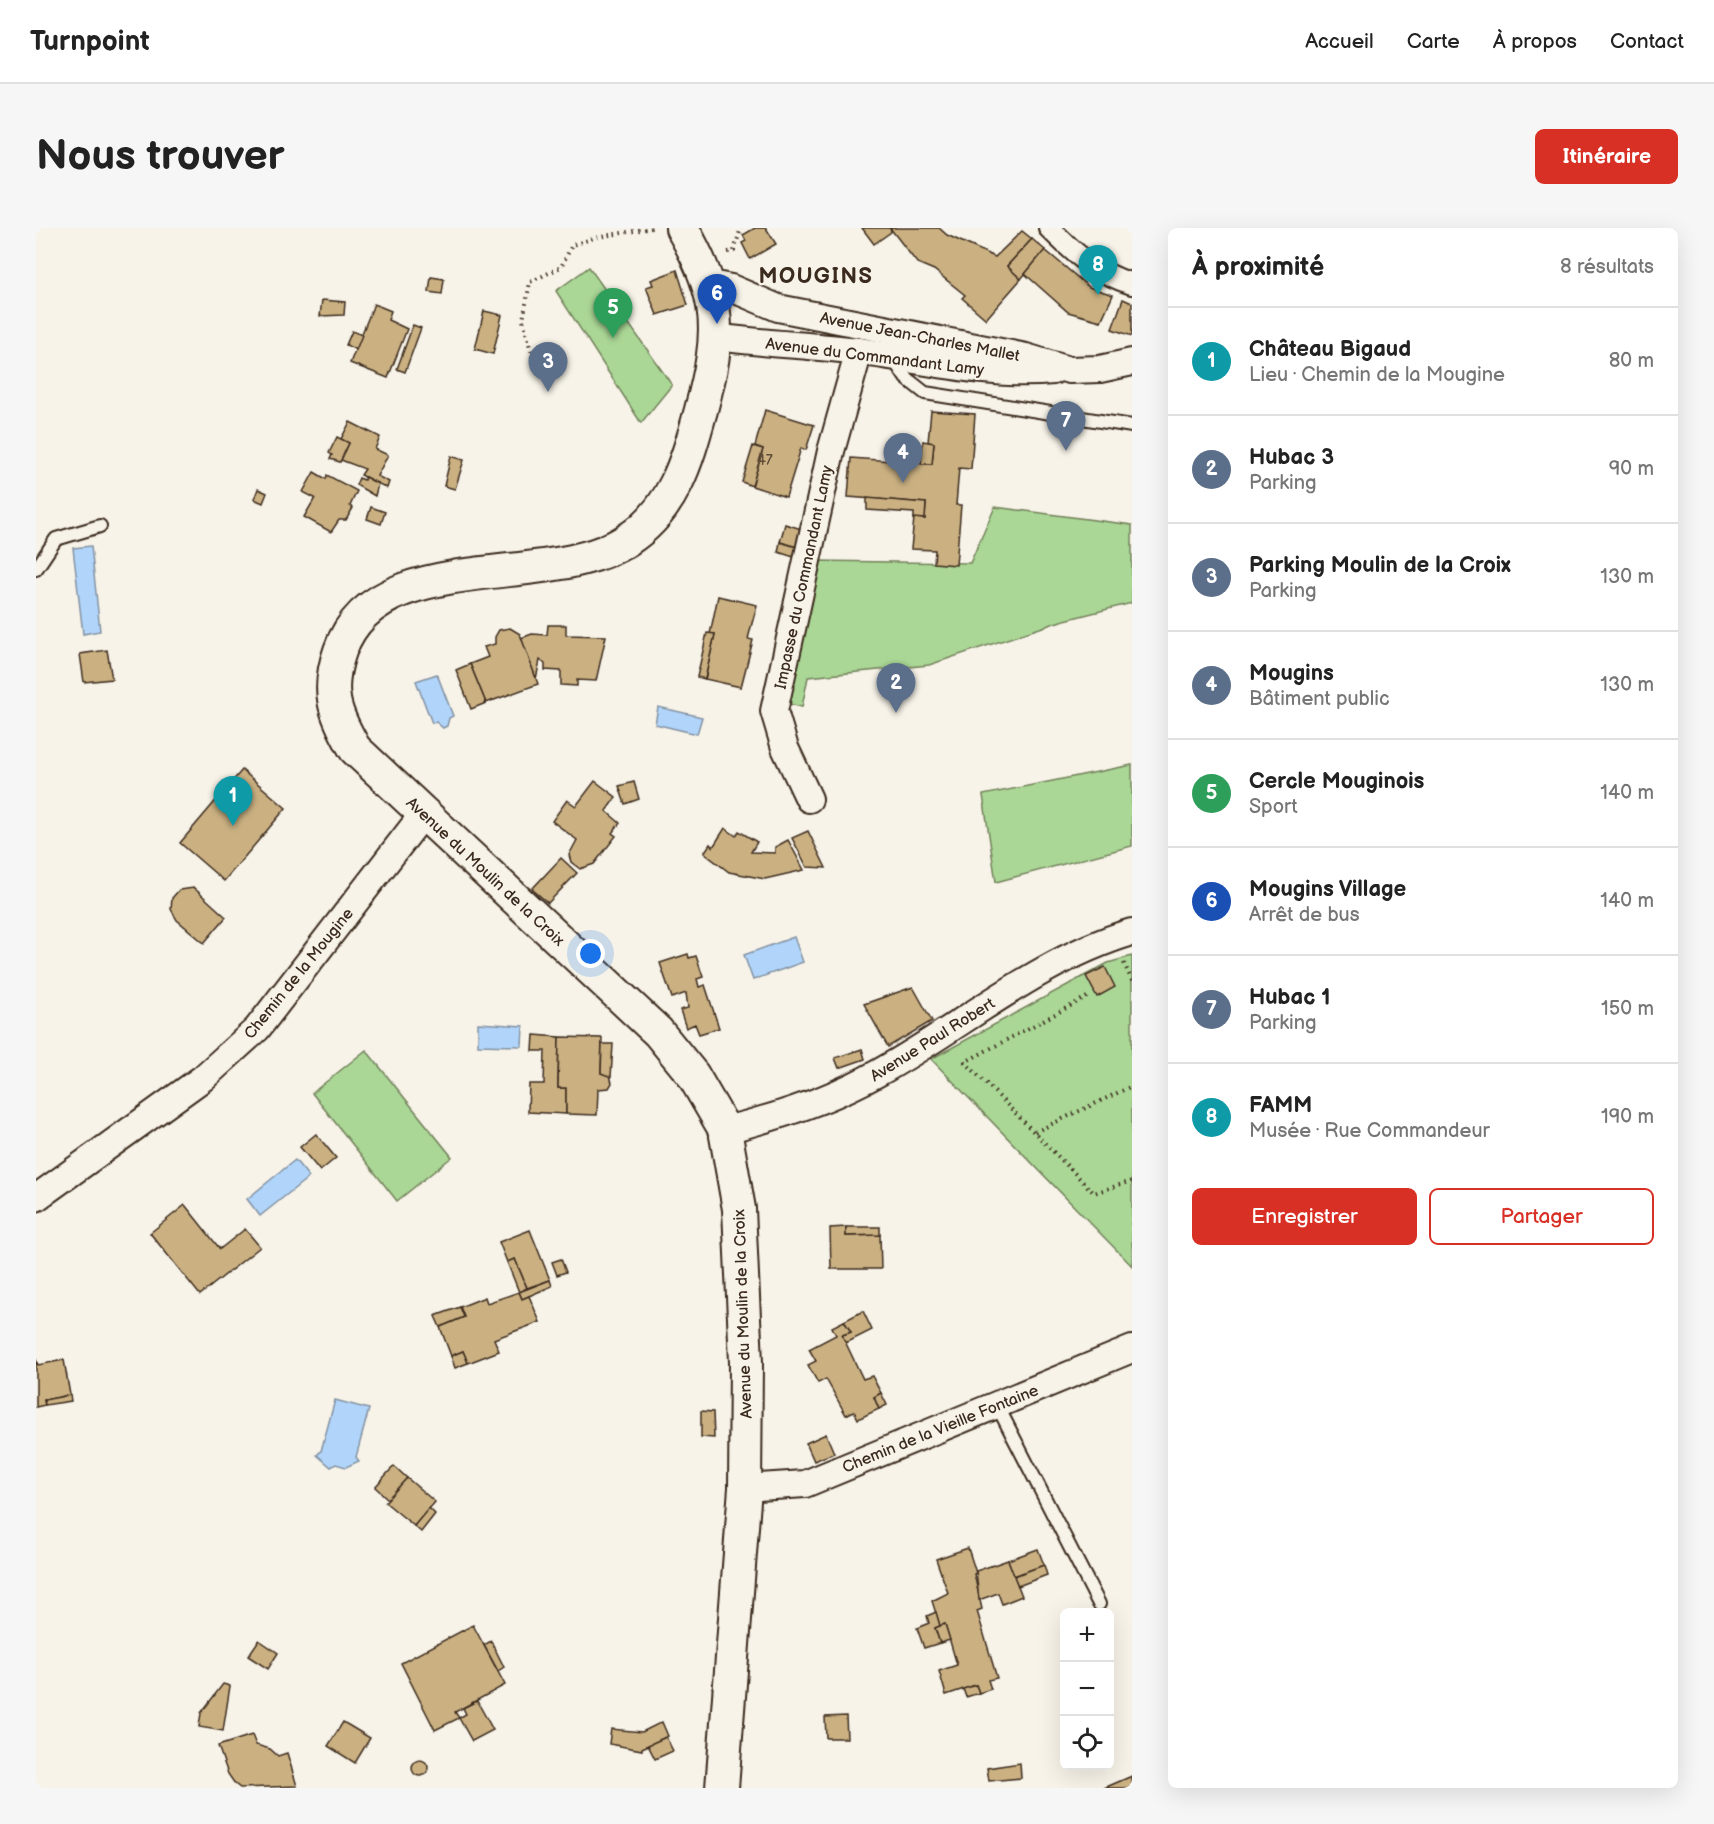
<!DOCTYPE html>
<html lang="fr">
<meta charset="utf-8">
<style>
body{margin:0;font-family:"Balsamiq Sans",sans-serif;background:#f6f6f6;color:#222}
.controls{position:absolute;right:18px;bottom:18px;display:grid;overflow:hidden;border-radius:9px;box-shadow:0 6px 24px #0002}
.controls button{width:54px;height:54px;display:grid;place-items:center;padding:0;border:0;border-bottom:2px solid #e0e0e0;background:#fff;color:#222;font:30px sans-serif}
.you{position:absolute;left:555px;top:726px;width:21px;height:21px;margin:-15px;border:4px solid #fff;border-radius:50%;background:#1a73e8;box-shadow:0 0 0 9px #1a73e833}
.badge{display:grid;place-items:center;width:39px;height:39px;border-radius:50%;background:#d93025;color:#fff;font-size:20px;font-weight:700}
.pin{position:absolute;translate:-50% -50px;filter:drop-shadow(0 2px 3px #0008)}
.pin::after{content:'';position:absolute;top:32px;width:21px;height:18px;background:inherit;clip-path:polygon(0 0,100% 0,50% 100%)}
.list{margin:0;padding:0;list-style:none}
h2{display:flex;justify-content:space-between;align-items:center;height:78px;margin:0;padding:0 24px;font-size:26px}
h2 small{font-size:20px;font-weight:400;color:#767676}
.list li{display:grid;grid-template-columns:39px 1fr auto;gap:18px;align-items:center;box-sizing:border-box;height:108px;padding:0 24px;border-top:2px solid #e0e0e0}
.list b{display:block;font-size:22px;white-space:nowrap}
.list p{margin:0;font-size:20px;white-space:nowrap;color:#767676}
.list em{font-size:20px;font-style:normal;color:#767676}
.actions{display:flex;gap:12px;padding:18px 24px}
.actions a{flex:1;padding:14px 0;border:2px solid #d93025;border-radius:9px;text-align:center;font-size:21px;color:#d93025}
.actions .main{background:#d93025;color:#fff}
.icon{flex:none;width:33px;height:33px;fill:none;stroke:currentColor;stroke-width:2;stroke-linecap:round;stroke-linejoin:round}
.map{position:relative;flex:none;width:1096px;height:1560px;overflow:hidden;border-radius:9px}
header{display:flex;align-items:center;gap:36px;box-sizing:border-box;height:84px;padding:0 30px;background:#fff;border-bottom:2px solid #e0e0e0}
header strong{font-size:28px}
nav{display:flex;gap:33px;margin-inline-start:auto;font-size:21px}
.intro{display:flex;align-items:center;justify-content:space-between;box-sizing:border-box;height:144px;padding:0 36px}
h1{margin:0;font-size:42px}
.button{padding:15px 27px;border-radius:9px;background:#d93025;color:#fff;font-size:21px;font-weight:700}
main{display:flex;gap:36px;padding:0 36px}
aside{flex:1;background:#fff;border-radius:9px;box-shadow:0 6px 24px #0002}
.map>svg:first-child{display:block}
.green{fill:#aad796;stroke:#72805a;stroke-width:1.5}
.water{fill:#b1d5fa;stroke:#8291a2;stroke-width:1.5}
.building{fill:#cbb182;stroke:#3b2a1e;stroke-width:1.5}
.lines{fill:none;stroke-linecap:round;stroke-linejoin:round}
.service-casing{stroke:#3b2a1e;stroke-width:16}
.pedestrian-casing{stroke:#3b2a1e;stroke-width:24}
.minor-casing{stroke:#3b2a1e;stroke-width:30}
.tertiary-casing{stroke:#3b2a1e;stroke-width:36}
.path{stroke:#3b2a1e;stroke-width:4;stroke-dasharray:1.5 4.5;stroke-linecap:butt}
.service{stroke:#f7f3e8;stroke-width:12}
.pedestrian{stroke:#f7f3e8;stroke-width:20}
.minor{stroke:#f7f3e8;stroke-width:26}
.tertiary{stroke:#f7f3e8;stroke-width:32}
.labels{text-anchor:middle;stroke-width:4.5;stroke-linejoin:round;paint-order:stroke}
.number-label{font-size:14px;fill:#5f4c37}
.street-label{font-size:16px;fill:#3b2a1e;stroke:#f7f3e8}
.district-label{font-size:22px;font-weight:bold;letter-spacing:1.5px;fill:#3b2a1e;stroke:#f7f3e8}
</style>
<header>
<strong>Turnpoint</strong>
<nav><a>Accueil</a><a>Carte</a><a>À propos</a><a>Contact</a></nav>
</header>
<div class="intro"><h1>Nous trouver</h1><a class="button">Itinéraire</a></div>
<main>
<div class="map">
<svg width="1096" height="1560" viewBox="0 0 1096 1560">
<rect width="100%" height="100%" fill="#f7f3e8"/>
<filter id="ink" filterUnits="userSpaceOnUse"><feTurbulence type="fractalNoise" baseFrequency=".0167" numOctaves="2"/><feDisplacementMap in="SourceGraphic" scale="12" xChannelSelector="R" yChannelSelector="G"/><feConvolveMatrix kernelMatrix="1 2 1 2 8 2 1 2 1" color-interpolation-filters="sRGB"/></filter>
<g filter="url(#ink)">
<g class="green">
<polygon points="553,39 636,157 605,195 520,63"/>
<polygon points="959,279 1096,297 1096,375 1025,393 893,437 772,449 766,479 749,475 779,333 934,335"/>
<polygon points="1096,537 1096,618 960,654 947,567"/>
<polygon points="1096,728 1096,1038 895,831 1072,735"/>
<polygon points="330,822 416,929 361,973 276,865"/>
</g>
<g class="water">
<polygon points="55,318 64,403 47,406 37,320"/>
<polygon points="401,446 417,488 413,490 411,498 407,500 400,494 396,495 380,453"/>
<polygon points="622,479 666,489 661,506 619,496"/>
<polygon points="758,709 767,734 717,752 708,727"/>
<polygon points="442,795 487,798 486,818 442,817"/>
<polygon points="259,932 273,949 224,988 211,971"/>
<polygon points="299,1172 333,1181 320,1229 323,1233 310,1239 300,1236 295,1239 281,1227 285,1223"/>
</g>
<g class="building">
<polygon points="719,0 730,0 740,16 714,31 706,15 710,13 707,7"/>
<polygon points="826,0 854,0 855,4 838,16"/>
<polygon points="854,0 903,0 911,7 959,29 986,3 996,11 971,38 985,51 950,91 926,70 929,67 898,42 881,35"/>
<polygon points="996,11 1009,22 985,51 971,38"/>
<polygon points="1009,22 1053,59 1077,67 1065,93 1032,84 989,46"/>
<polygon points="641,42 652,77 621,87 610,59 617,57 615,52"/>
<polygon points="395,49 408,51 406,66 393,64"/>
<polygon points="1087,71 1096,75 1096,108 1076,101"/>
<polygon points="286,72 309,74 308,87 284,88"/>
<polygon points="338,76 355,83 352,92 371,101 352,150 314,135"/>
<polygon points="448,83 466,87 457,126 439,121"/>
<polygon points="377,97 385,100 369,144 361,141"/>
<polygon points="316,103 326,107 320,122 310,117"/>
<polygon points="729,182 778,197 770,222 765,220 750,269 716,258 727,221 719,218"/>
<polygon points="895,183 939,186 935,241 923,240 920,277 925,277 920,337 898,335 899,322 875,321 878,290 889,291 890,275 812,269 815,230 896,236 898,215 892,214"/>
<polygon points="314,194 344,209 339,221 352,227 341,248 353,254 351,260 325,247 329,241 305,232 313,215 305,211"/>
<polygon points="301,209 313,215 304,234 294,231 296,227 293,225"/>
<polygon points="887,213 898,215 896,236 885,236"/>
<polygon points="717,218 727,221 716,258 706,254"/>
<polygon points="415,228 428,232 419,261 408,258"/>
<polygon points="278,244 290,251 291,247 321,263 314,278 317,280 310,292 303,292 295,304 268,289 279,270 267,264"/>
<polygon points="329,249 342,256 339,268 320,257 323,250 328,252"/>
<polygon points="222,261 231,265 227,275 218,271"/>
<polygon points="831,270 890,275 889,291 878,290 878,285 831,282"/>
<polygon points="335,279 349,284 345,296 331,291"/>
<polygon points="749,296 769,302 764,320 744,314"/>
<polygon points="744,314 764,320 761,330 742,324"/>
<polygon points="682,368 721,377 715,399 712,411 717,412 705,459 669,451 679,406 674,406"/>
<polygon points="512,397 530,397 530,407 570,408 560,453 541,452 541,458 525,457 525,443 509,442 509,436 504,432 500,451 485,410 496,406 511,407"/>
<polygon points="474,400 484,406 502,456 450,475 434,436 452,429 448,419 459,416 459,409 463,402"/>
<polygon points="671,405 679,406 669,451 661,449"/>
<polygon points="71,422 76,451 48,454 44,426"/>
<polygon points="434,436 450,475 435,481 420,442"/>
<polygon points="206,542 250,580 188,653 144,615"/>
<polygon points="559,553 580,569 570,583 584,595 576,605 580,608 558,636 544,641 535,634 533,627 541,612 516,593 531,572 540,578"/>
<polygon points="598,554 603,571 589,576 583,558"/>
<polygon points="689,600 700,608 703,603 721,614 715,624 739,625 739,619 752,612 768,642 729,651 693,644 668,625 674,616 677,619"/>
<polygon points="772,603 790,640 771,639 756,610"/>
<polygon points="525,630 541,645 512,675 496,661"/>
<polygon points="158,660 190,689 168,715 141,692 135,681 136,670 143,662"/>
<polygon points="652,726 653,730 660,728 667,749 661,751 663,759 669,757 683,800 663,806 659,796 650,800 644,782 652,780 650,765 636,770 624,735"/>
<polygon points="1069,739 1079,759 1061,769 1050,748"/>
<polygon points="877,759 896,793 852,819 828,776"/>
<polygon points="498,807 523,809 522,860 530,860 530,886 492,884 493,856 508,856 509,823 497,823"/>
<polygon points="523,809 566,810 565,845 574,847 576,855 573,860 562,861 561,887 530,886 530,860 522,860"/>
<polygon points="566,816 577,816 575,849 565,845"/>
<polygon points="826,821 829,831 803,840 799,830"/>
<polygon points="280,906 300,930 284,943 264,919"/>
<polygon points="149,977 184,1021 209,1001 224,1019 164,1067 114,1005"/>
<polygon points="810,999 810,1008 844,1007 845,1041 795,1041 794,1000"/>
<polygon points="810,999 844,999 844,1007 810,1008"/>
<polygon points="494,1002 514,1052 491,1060 479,1031 471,1034 463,1014"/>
<polygon points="479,1031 491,1060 483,1064 471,1034"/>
<polygon points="525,1031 530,1044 521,1047 516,1034"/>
<polygon points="514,1052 516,1058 486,1071 483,1064"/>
<polygon points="483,1064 486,1071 493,1068 504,1094 458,1111 463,1123 432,1135 427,1123 415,1128 404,1099 428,1089 424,1079 449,1069 451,1075"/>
<polygon points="424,1079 428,1089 404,1099 399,1088"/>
<polygon points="827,1083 836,1102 810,1115 806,1107 815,1104 808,1093"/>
<polygon points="808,1093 815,1104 806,1107 827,1151 836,1148 845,1165 838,1169 843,1181 822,1191 818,1183 810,1187 790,1151 782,1155 772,1137 780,1133 773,1121 800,1107 796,1099"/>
<polygon points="427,1123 432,1135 419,1140 415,1128"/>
<polygon points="0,1131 2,1137 28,1132 34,1167 8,1172 9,1177 0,1179"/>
<polygon points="845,1165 851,1177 843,1181 838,1169"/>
<polygon points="34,1167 35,1173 9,1177 8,1172"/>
<polygon points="665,1183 677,1184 678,1210 665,1209"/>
<polygon points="790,1206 798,1225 778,1233 770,1215"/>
<polygon points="358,1238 371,1250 352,1271 339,1259"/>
<polygon points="371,1250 399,1274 378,1298 349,1274"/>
<polygon points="393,1280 399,1286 385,1304 378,1298"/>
<polygon points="932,1320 940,1345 938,1346 946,1381 941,1383 961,1450 952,1452 955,1461 943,1465 940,1457 910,1467 903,1443 921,1437 909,1396 904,1398 896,1373 912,1365 900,1331"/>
<polygon points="1002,1321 1008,1337 978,1348 972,1332"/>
<polygon points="972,1332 986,1368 966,1376 962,1365 943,1372 940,1343"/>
<polygon points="1008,1337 1011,1347 982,1358 978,1348"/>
<polygon points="900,1384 904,1398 899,1400 904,1415 888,1420 881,1400 893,1395 891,1388"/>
<polygon points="909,1396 914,1412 904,1415 899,1400"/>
<polygon points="437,1397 469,1457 419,1484 423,1490 399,1502 365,1435"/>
<polygon points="223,1412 242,1425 232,1441 212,1428"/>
<polygon points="455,1413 468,1439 462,1443 448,1417"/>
<polygon points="187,1456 194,1458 187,1503 163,1499 165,1485"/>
<polygon points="940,1457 943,1465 930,1469 927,1461"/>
<polygon points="441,1473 457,1502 436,1513 423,1490 430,1486 427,1480"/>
<polygon points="810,1488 811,1510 790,1510 789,1489"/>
<polygon points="307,1494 334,1510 319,1535 292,1518"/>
<polygon points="626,1494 632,1508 606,1520 606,1522 573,1516 575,1501 606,1504"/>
<polygon points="216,1507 220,1517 234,1521 242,1528 251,1525 261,1558 204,1560 199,1556 192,1546 182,1518"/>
<polygon points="630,1509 637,1523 619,1531 612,1517"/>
<circle cx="384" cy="1540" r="8"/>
<polygon points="984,1535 985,1550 953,1553 951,1540"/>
<polygon points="1096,1548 1096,1560 1068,1560"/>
</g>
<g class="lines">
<g class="service-casing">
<g id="service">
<polyline points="856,129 870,150 889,165 1096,198"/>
<polyline points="0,341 20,311 64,298"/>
<polyline points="961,1177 1063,1376"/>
</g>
</g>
<g class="pedestrian-casing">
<path id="pedestrian" d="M1013,0C1040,27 1059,44 1096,56"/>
</g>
<g class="minor-casing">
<g id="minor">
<polyline points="674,56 695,60 742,80 990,129 1033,142 1064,141 1096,134"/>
<path d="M681,109C728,116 775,117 822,123C887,132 952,149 1017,143"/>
<polyline points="773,571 749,520 738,483 795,223 823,123"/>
<path d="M689,902C742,889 794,872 842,845C927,798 1002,732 1096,704"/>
<polyline points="0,970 167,850 221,801 388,585"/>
<polyline points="709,1260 769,1256 1096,1121"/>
</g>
</g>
<g class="tertiary-casing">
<path id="tertiary" d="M646,0C686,71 686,104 665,182C651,233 638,282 591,312C513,364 340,316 304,423C290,463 298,485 319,521L622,804L657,847L689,902L703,981L710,1134L709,1260L686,1560"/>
</g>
<g class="path">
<polyline points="692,24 698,23 705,0"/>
<polyline points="498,135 487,92 494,54 525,39 536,17 562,9 616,0"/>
<polyline points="1088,735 1096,753"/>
<polyline points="1051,769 929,834 1058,965 1096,953"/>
<polyline points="999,904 1096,858"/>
<polyline points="1096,995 1096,998"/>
</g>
<use href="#service" class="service"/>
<use href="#pedestrian" class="pedestrian"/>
<use href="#minor" class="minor"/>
<use href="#tertiary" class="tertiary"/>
</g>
</g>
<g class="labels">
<g class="number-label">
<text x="729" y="237">47</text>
</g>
<g class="street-label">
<text transform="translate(884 108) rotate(11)" y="6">Avenue Jean-Charles Mallet</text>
<text transform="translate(839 128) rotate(7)" y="6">Avenue du Commandant Lamy</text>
<text transform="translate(767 349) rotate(-78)" y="6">Impasse du Commandant Lamy</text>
<text transform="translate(450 643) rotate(43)" y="6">Avenue du Moulin de la Croix</text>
<text transform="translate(262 745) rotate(-51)" y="6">Chemin de la Mougine</text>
<text transform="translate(896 811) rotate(-32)" y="6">Avenue Paul Robert</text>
<text transform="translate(706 1086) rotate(-92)" y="6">Avenue du Moulin de la Croix</text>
<text transform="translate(904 1200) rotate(-22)" y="6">Chemin de la Vieille Fontaine</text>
</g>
<g class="district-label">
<text x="780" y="55">MOUGINS</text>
</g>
</g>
</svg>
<div class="controls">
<button>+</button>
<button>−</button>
<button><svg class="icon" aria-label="locate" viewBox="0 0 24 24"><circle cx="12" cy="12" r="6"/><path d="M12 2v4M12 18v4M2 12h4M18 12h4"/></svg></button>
</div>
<div class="you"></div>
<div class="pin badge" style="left:197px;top:598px;background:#0f9aa8">1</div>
<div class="pin badge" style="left:860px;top:485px;background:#5c6f8a">2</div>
<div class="pin badge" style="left:512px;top:164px;background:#5c6f8a">3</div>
<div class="pin badge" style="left:867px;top:255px;background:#5c6f8a">4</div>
<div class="pin badge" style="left:577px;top:110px;background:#2e9e5b">5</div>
<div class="pin badge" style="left:681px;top:96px;background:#1a4fb4">6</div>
<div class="pin badge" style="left:1030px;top:223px;background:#5c6f8a">7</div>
<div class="pin badge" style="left:1062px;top:67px;background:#0f9aa8">8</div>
</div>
<aside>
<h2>À proximité<small>8 résultats</small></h2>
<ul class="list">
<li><span class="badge" style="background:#0f9aa8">1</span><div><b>Château Bigaud</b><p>Lieu · Chemin de la Mougine</p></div><em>80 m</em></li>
<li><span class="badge" style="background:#5c6f8a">2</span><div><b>Hubac 3</b><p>Parking</p></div><em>90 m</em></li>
<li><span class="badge" style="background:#5c6f8a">3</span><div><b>Parking Moulin de la Croix</b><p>Parking</p></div><em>130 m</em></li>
<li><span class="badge" style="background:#5c6f8a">4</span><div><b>Mougins</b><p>Bâtiment public</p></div><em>130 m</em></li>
<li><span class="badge" style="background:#2e9e5b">5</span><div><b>Cercle Mouginois</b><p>Sport</p></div><em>140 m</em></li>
<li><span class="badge" style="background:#1a4fb4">6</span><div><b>Mougins Village</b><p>Arrêt de bus</p></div><em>140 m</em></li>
<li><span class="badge" style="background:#5c6f8a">7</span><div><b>Hubac 1</b><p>Parking</p></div><em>150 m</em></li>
<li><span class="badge" style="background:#0f9aa8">8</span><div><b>FAMM</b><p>Musée · Rue Commandeur</p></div><em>190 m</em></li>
</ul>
<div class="actions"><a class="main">Enregistrer</a><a>Partager</a></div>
</aside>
</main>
